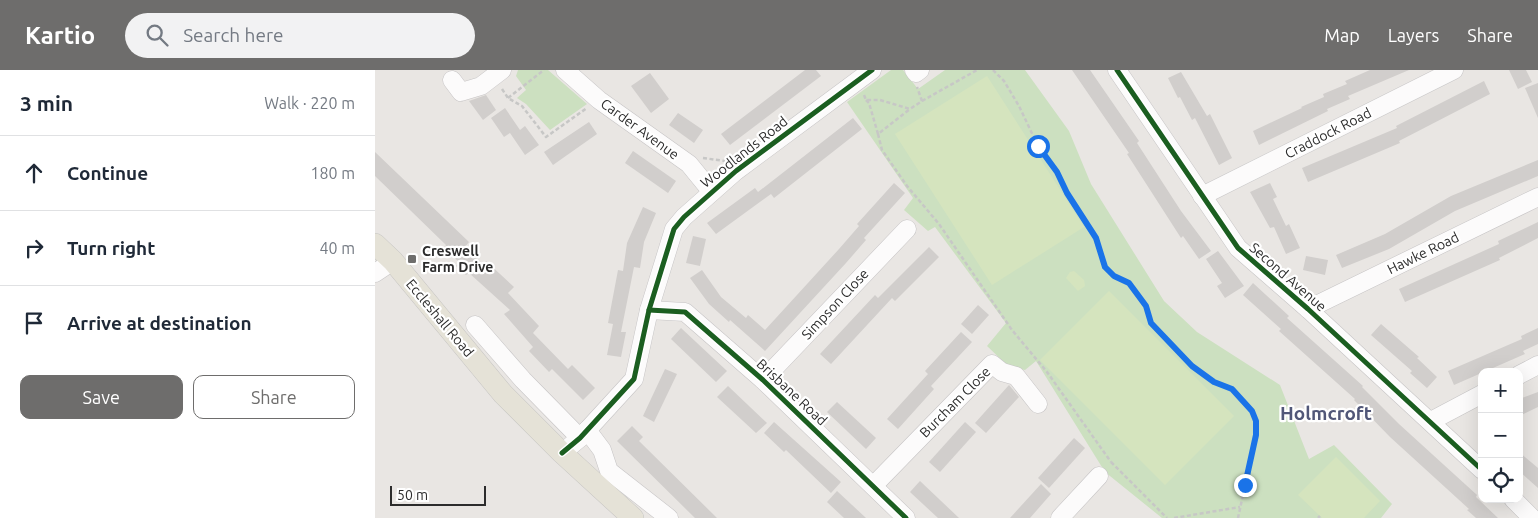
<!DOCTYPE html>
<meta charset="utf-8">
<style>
body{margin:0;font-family:Ubuntu,sans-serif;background:#f2f2f3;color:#1f2937}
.controls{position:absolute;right:15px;bottom:15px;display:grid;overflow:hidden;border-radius:10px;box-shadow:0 5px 20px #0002}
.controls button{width:45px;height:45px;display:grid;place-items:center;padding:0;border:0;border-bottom:1px solid #e0e1e3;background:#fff;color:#1f2937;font:25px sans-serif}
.scale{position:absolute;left:15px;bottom:12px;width:96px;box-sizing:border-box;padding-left:5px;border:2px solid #2c2c2c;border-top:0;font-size:14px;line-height:18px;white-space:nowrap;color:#2c2c2c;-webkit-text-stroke:4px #fff;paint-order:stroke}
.stop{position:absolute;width:15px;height:15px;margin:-11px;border:4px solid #1a73e8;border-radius:50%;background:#fff}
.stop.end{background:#1a73e8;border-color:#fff;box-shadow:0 1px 5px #0008}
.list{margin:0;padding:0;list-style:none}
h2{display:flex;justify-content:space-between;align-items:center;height:65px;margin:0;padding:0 20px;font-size:21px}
h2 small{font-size:16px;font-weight:400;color:#747a83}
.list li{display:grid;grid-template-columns:32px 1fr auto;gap:15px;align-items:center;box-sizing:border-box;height:75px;padding:0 20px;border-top:1px solid #e0e1e3}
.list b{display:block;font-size:19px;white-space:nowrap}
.list em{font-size:16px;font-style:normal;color:#747a83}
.actions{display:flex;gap:10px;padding:15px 20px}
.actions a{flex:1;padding:11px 0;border:1px solid #6e6d6c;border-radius:10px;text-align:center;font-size:18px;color:#6e6d6c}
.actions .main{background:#6e6d6c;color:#fff}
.icon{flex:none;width:28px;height:28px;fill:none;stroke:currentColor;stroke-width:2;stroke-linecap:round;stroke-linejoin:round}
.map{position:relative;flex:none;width:1163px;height:448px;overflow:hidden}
header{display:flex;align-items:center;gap:30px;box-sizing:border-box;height:70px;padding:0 25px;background:#6e6d6c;color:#fff}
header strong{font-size:24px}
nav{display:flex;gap:28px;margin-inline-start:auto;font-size:18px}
.search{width:350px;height:45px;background:#f2f2f3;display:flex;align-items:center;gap:12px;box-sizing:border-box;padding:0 18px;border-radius:28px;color:#747a83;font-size:19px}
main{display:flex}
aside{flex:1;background:#fff}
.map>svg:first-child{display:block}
.green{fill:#cce0c0}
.pitch{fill:#d5e4be}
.building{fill:#d1cecc}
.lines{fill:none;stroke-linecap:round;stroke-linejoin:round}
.minor-casing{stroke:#c6c4c5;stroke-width:19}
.major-casing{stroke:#c5c4c2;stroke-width:22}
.path{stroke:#c7c7c6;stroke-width:2.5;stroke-dasharray:4 2.5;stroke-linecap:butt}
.minor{stroke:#fcfbfb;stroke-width:18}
.major{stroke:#e5e2d7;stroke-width:21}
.cycleway-casing{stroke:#fff;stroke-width:8}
.cycleway{stroke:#1b5e20;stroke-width:5}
.route{stroke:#1a73e8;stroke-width:6}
.poi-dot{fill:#6e6d6c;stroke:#fff;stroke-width:2}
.labels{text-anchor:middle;stroke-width:4.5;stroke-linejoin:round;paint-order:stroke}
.street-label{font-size:14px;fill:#2c2c2c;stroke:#fff}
.poi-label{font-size:14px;font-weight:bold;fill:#2c2c2c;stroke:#fff;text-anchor:start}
.district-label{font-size:19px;font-weight:bold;fill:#515778;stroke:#fff}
</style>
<header>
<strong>Kartio</strong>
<div class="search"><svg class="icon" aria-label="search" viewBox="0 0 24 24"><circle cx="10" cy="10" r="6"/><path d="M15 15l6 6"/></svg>Search here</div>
<nav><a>Map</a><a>Layers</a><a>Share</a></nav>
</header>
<main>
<aside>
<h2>3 min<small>Walk · 220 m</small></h2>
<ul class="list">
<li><svg class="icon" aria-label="ahead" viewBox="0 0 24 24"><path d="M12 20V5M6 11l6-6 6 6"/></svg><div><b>Continue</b></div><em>180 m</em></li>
<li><svg class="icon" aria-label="right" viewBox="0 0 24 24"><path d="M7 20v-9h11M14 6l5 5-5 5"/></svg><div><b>Turn right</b></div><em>40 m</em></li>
<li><svg class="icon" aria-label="arrive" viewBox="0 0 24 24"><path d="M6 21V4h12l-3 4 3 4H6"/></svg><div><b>Arrive at destination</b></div></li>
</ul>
<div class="actions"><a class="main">Save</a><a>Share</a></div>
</aside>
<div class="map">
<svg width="1163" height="448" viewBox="0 0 1163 448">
<rect width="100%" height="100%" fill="#e9e6e3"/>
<g class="green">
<polygon points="143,0 173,0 212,34 175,60 151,34 142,28 151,20 141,6"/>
<polygon points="516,0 528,0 543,19 570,0 650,0 694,61 716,114 789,231 822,262 905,315 934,389 959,375 1017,434 1006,448 787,448 730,402 661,291 650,300 634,297 612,276 631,253 560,157 553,161 529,140 538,128 472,32"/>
</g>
<g class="pitch">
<polygon points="612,6 709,157 617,215 520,64"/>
<polygon points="699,201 709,210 710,216 703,221 691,208 695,202"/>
<polygon points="734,221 859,346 790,415 665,290"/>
<polygon points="961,387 1005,431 989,448 947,448 923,425"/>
</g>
<g class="building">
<polygon points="430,0 441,0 446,6 355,75 346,64"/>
<polygon points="697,0 715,0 764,71 762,73 806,141 836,181 824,189 808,166 806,168 752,84 754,83"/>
<polygon points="995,0 1034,0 973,26 975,29 952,39 953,41 884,75 878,61 927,38 926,37 949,27 948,24 972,14 970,11"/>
<polygon points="1134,0 1151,0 1157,12 1143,19"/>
<polygon points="806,2 832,46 835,44 857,88 844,95 820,48 817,50 805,27 803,28 793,8"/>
<polygon points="275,3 294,29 276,43 256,16"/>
<polygon points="1109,11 1115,24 1024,71 1025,73 933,112 927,98 1022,58 1021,56"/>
<polygon points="1163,13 1163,48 1150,18"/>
<polygon points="111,25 121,40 108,50 94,31"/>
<polygon points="130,38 145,60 150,56 164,75 150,85 135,63 129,67 116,48"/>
<polygon points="303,43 328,60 319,73 294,55"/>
<polygon points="478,48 487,59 399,128 396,124 341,164 332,153 380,118 383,122"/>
<polygon points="214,52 222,64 178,95 169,82"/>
<polygon points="258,81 301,111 293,123 250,93"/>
<polygon points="0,82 94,172 90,177 108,194 111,191 139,217 133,223 164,256 158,263 193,299 197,295 220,318 208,330 177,299 174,302 154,281 158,277 129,244 135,240 94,203 91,205 81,196 84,192 69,178 71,175 0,106"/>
<polygon points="1163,90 1163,106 1080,141 1014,179 967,198 961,185 1010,164 1076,126"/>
<polygon points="519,113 530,123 489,168 491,170 471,193 390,281 355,250 354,252 334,234 315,208 327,200 346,227 371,248 373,245 390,260 464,179 484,156 482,154"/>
<polygon points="895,113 902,127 898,129 911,156 914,154 925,178 911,184 899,157 895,158 875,122"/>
<polygon points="268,137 281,143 269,172 265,198 259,197 246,262 251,262 246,287 232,285 238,254 233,253 243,200 248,201 252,173"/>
<polygon points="1163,152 1163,168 1124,188 1125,190 1030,232 1024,219 1124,174 1123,171"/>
<polygon points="318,166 331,169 325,196 311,193"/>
<polygon points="554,177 564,187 520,231 517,228 456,294 445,284 500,225 503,228"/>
<polygon points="843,181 869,216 850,228 842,216 847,213 831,189"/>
<polygon points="931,186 953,190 950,205 928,200"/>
<polygon points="878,213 914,246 912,248 988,316 987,317 1024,354 1102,425 1101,427 1123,448 1101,448 1092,440 1094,439 1015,367 979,330 980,329 904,261 906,259 868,225"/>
<polygon points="603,235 614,245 597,264 586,254"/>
<polygon points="1006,254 1044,287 1042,288 1062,307 1052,318 1035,303 1037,301 996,265"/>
<polygon points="306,258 352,301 341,312 296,269"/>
<polygon points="1163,258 1163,274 1148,281 1150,284 1079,315 1073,301 1147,269 1146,266"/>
<polygon points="586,262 597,272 556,316 559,319 523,359 512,349 553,304 550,301"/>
<polygon points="290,299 302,304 279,352 268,346"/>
<polygon points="634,315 644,327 611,363 600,353"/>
<polygon points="353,316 392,353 381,363 342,327"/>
<polygon points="1163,322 1163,337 1144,346 1144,329"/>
<polygon points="462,332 501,368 491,379 452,342"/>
<polygon points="399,352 466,412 456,423 411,380 409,382 389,363"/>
<polygon points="590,352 601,362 565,402 554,392"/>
<polygon points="257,356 268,367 264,371 342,448 320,448 242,371"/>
<polygon points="699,368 710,378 674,418 663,408"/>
<polygon points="1144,382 1163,398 1163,418 1144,401"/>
<polygon points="545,411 584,448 563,448 535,422"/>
<polygon points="666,414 676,424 655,448 635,448"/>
<polygon points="462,421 491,448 469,448 452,432"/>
</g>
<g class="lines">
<g class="minor-casing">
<g id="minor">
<polyline points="190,0 224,30 314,94 336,121"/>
<polyline points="539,0 541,3 545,0"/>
<polyline points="742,0 863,178 933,239 1107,400"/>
<polyline points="77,10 86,22 106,16 127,0"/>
<polyline points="827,126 1079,0"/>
<polyline points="0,203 18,191"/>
<polyline points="933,239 1163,127"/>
<polyline points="274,240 310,242 388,310 531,448"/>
<polyline points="100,255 148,310 205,368"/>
<polyline points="1144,305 1163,295"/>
<polyline points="388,310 532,159"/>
<polyline points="1056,351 1107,324"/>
<polyline points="212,360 227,380 234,401 294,448"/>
<polyline points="187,383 205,368 259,309 274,240 299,159 309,147 361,101 497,0"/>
<polyline points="499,415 617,294 627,302 641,306 663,334"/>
<polyline points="1138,429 1157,448"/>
<polyline points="685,448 724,406"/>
</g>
</g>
<g class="major-casing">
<polyline id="major" points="0,174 18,191 128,324 187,383 258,448"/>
</g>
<g class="path">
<polyline points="618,0 629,11 644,36 663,76 682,102 692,123 721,168 729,197 739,206 754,213 771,236 776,253 817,296 839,312 857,319 877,341 881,351 881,365 863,448"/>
<polyline points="127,19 133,28 147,36 171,67 212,38"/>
<polyline points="489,25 491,30 505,30 535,39 547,31 542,17"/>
<polyline points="133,28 169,0"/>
<polyline points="491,30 494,33 503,64 535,39"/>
<polyline points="547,31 602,0"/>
<polyline points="503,64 507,80 532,116 564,154 637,260 672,302 736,392"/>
<polyline points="328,88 350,91"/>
<polyline points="736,392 792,448"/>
<polyline points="799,448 865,437"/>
<polyline points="943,448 945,446"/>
</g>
<use href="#minor" class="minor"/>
<use href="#major" class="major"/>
<g class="cycleway-casing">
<g id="cycleway">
<polyline points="742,0 863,178 933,239 1107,400"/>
<polyline points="274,240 310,242 388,310 531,448"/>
<polyline points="187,383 205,368 259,309 274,240 299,159 309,147 361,101 497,0"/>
</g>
</g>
<use href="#cycleway" class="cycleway"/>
</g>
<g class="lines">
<polyline class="route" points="663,76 682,102 692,123 721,168 730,197 739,206 754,213 771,236 776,253 817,296 839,312 857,319 877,341 881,351 881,365 870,415"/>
</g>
<rect class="poi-dot" x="32" y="184" width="10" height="10" rx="2.5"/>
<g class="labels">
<g class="street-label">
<text transform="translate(265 59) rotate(36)" y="5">Carder Avenue</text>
<text transform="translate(953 63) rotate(-27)" y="5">Craddock Road</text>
<text transform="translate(369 82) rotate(-38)" y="5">Woodlands Road</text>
<text transform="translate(1048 183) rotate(-26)" y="5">Hawke Road</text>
<text transform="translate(913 207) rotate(41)" y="5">Second Avenue</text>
<text transform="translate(460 234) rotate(-47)" y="5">Simpson Close</text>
<text transform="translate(65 248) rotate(50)" y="5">Eccleshall Road</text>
<text transform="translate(417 322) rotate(43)" y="5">Brisbane Road</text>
<text transform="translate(580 332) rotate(-45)" y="5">Burcham Close</text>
</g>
<g class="poi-label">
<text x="47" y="186">Creswell<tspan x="47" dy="16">Farm Drive</tspan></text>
</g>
<g class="district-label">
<text x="951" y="350">Holmcroft</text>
</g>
</g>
</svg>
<div class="controls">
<button>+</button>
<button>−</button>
<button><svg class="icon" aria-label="locate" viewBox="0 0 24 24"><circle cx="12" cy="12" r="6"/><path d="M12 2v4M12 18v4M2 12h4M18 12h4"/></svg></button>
</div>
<div class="scale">50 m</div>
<div class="stop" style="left:663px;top:76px"></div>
<div class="stop end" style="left:870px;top:415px"></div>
</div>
</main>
